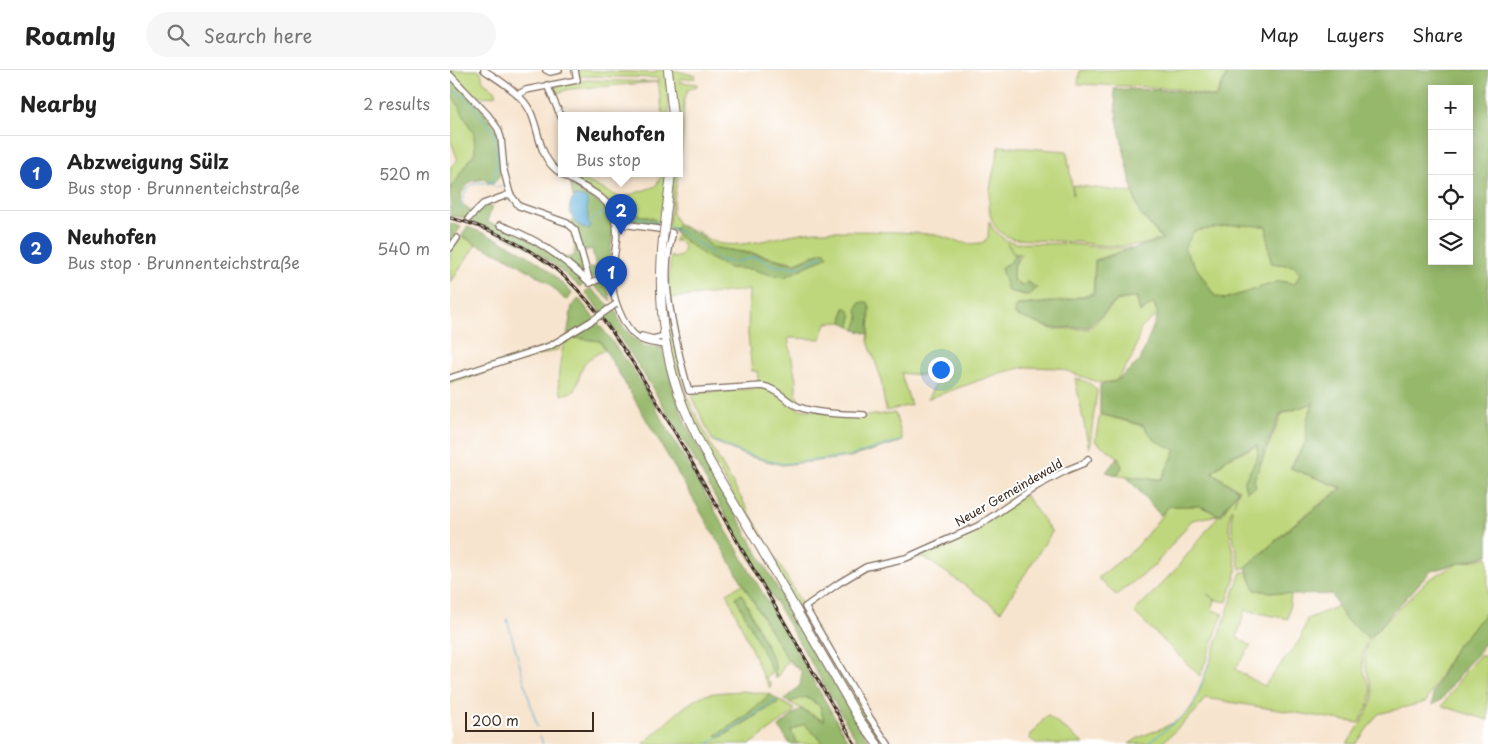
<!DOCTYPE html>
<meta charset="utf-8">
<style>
body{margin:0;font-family:"Playpen Sans",sans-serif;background:#f6f6f6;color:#222}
.controls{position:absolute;right:15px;top:15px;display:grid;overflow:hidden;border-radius:0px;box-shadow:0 2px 12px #0003}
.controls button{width:45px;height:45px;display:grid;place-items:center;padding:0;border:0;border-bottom:1px solid #e0e0e0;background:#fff;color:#222;font:25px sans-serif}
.scale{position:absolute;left:15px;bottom:12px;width:129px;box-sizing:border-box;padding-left:5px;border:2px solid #3b2a1e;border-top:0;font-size:14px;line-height:18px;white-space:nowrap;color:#3b2a1e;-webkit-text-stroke:4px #fff;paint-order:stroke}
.you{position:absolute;left:490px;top:299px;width:18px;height:18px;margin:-12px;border:4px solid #fff;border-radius:50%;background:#1a73e8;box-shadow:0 0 0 8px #1a73e833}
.badge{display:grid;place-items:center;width:32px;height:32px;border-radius:50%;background:#0f766e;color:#fff;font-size:16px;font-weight:700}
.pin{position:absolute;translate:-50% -41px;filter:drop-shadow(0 1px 2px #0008)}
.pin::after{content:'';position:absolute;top:26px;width:18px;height:15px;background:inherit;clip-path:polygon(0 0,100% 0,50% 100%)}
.popup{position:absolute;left:108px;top:42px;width:125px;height:65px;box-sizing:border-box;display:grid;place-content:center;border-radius:0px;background:#fff;filter:drop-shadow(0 1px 4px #0005);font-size:16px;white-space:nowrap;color:#767676}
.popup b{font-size:19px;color:#222}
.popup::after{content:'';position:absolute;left:50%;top:100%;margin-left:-10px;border:10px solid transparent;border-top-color:#fff}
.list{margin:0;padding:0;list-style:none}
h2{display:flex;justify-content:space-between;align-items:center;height:65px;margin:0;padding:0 20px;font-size:21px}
h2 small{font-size:16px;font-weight:400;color:#767676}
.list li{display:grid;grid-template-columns:32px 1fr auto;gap:15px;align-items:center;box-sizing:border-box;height:75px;padding:0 20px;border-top:1px solid #e0e0e0}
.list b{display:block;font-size:19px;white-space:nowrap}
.list p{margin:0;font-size:16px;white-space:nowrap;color:#767676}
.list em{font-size:16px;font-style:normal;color:#767676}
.icon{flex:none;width:28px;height:28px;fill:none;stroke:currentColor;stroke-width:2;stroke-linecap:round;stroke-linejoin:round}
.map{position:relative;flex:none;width:1038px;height:674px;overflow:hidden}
header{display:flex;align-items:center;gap:30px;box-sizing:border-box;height:70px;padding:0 25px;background:#fff;border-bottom:1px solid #e0e0e0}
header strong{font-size:24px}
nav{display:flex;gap:28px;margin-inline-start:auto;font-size:18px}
.search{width:350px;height:45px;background:#f6f6f6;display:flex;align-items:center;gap:12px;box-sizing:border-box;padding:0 18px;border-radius:28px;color:#767676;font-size:19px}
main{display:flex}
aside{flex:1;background:#fff}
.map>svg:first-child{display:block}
.green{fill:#bed77b;stroke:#7c804c;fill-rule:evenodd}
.forest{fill:#96b86b;stroke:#687144;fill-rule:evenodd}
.water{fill:#5dafd8;stroke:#4c6c7b}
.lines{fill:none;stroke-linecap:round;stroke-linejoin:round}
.stream{stroke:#5dafd8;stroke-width:1}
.minor-casing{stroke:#7d6b5c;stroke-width:8}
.major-casing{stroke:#7d6b5c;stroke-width:10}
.minor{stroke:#fff;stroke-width:5.5}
.major{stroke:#fff;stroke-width:8}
.rail-casing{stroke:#3b2a1e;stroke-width:3}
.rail{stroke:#fff;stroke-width:1;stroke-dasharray:4;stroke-linecap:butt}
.minor-bridge-casing{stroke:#7d6b5c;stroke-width:8;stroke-linecap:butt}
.major-bridge-casing{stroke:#7d6b5c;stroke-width:10;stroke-linecap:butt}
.minor-bridge{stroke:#fff;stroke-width:5.5}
.major-bridge{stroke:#fff;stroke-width:8}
.labels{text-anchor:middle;stroke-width:4;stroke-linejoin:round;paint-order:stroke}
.street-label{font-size:12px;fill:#3b2a1e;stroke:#fff}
</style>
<header>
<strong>Roamly</strong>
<div class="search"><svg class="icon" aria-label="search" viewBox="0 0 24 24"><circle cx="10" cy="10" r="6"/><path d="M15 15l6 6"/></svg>Search here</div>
<nav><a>Map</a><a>Layers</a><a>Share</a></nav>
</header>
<main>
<aside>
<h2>Nearby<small>2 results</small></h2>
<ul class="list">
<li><span class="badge" style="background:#1a4fb4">1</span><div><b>Abzweigung Sülz</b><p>Bus stop · Brunnenteichstraße</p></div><em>520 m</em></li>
<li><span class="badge" style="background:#1a4fb4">2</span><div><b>Neuhofen</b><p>Bus stop · Brunnenteichstraße</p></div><em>540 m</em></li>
</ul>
</aside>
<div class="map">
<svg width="1038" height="674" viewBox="0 0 1038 674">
<rect width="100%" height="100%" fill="#fff"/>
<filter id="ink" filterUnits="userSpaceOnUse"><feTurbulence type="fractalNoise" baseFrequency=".02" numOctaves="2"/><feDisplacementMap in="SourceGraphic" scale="10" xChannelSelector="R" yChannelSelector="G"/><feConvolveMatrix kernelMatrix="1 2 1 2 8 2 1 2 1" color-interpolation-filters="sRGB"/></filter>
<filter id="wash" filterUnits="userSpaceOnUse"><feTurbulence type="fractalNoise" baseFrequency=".0096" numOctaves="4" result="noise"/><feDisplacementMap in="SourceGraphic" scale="20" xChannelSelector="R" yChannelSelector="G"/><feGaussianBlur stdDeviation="1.12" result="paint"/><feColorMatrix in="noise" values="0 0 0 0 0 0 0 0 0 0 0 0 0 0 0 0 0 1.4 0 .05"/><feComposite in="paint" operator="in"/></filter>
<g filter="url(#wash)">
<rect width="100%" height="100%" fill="#f7e4ce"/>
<g class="green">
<path d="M0,0H28L31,2L33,11L46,21V25C18,32 20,15 0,4Z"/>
<polygon points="128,0 206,3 206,0 214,0 218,22 219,46 213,46 208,12 120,19 104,24 101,18 115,14 137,10 208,12 208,8 134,6 129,7"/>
<path d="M219,0C229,0 235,4 246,5L245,8L230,9V12L247,14V16L238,20L234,29L233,68L230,91V46H226L224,20Z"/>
<polygon points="630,0 779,0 765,27 723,18 628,14"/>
<path d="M4,28L24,64L25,82L10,103C9,109 3,114 0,120V97L8,90L0,69V29Z"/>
<path d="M549,76L617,81L623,125V115L683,123L690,144L712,169L691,175L666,176L646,175L628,172L563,169C558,167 551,164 547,159C530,139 545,100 549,76Z"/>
<polygon points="212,104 218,104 212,152 219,153 224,104 228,104 222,143 228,154 224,160 206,155 205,149 176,141 169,130 162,132 163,134 160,133 121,108 126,106 171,128 206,116"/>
<path d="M539,151L543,159L555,170L566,173L623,174L646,177L681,178L645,190L643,223L613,231L566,235L565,245L602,259H639L667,231L686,227L690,243L703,233L708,244L691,258L683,286L666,311L650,313L609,298L576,297L550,303L477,329L490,307L451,303L461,335L436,341L430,305L418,271L420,247L407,241L409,248L405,260L400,256L402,246L394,238L392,252L376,253L371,269L338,268L346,310V322L349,335C336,327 326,313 309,315L307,301H302L298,265L299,220L219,228L218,218L221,185L223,188L231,186C234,180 236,175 229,171H224L227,165L257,187L279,198L301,199L321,205L377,186L374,181L345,193L307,184L262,177L245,159C251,164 259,171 267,173C294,180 339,162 368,161C405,161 442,161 479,164C500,166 512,178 534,172L538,167ZM557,173L565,184H571L563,198V210L572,216L577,212L587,218L579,226L558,221L551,197L561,192L564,185Z"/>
<polygon points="783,155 816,156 821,193 844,196 850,204 845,214 830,211 775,229 765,226 734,179 744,161"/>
<polygon points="217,164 219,165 215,202 215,222 233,312 239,331 263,379 411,637 432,670 436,674 430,674 419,660 252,371 233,326 221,282 215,247 214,195"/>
<polygon points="12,166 26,174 0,214 0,184"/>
<path d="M116,267L150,271L155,280C128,292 134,296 125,321L112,325C104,313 112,286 114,271Z"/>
<polygon points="109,272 109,279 0,314 0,309"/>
<path d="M625,308C633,311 643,313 647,321L639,379Z"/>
<polygon points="316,318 348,339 415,346 445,343 453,371 400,387 332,395 294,385 263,371 242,327 244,323"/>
<polygon points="863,333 857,349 856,371 840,398 891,418 845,453 796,497 790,499 782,460 782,439 780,445 779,458 787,501 777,532 766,530 757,524 765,530 762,540 773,544 750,606 684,542 725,500 769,445 771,446 788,420 784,434 789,420 763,403 777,389 807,376 808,386 794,412 796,421 806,417 804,410 832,344"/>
<polygon points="650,344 693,356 706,371 726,380 711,409 676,407 667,405 672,397 668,387 645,371"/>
<polygon points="575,425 602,462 551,541 474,487 426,498 398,511 411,500 450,491 525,459 527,460"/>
<polygon points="719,436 750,436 768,445 742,450 704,496 666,525 648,508 687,477"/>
<path d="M1038,487V540L1005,578L976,632L928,644L906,674H897C907,659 919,644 923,626C924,621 921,616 920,611C913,591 912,580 924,563L978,510L1007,494Z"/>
<path d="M791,502H797L805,520L841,524L838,549L795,540L787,567L801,576L785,599L814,616L850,570L857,549L888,536L894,548L919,568C911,580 911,592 915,605C917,610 920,615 921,620C923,630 914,644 909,653L755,628L746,641L711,674H679C696,661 720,659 736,644C748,631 752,612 758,596C770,565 780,533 791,502Z"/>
<polygon points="293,514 338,590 326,609 325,594 292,524 286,527 323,602 316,607 321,615 320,618 314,608 277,523"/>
<polygon points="1029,586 1034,586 1038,591 1038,650 992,636 1018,598"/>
<path d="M291,621L320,624L294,647L267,665L270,668L330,631L344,639L343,643L301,674H193C207,662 239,629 255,625C266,622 279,622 291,621Z"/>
<polygon points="355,627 370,636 374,651 341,633 343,631"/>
<polygon points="597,645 634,674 588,674 579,668"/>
<polygon points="354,654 370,669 373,674 348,674 340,661"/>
</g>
<g class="forest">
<path d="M779,0H1038V485L981,501L919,568L894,548L882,524L845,525L805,520L796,498L845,454L893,418L841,398L856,371L857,349L864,333L831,343L816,378L804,410L806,417L796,421L794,412L808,387L807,375L777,388L762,403L788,420L770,445L750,436H719L711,446L676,406L711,410L726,380L706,371L693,355L650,344V315L666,311L690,291L708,244L704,233L690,242L687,227L667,230L639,257L602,258L565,245L566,236L613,231L644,224L645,191L713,169L690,144L683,122L667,49L664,19L723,20L766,28ZM982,19H1019V191H982ZM783,155L816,156L821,193L844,196L850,204L845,214L830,211L775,229L765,226L734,179L744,161Z"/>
<path d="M0,6C12,18 47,53 50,68C52,81 50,96 49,108L43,114H39L36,109L21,111L12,122L10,132L23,142L18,148L0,146C0,138 0,128 0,121C2,113 9,110 10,103L25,82L24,64L4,28L0,29Z"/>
<path d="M120,112L157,139L163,159L158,201L144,207L130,217L102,193L71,173L21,152L28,142L36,135L42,137L37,152L54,157L82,170L109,189L124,186L125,170L121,151L122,150L134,159C141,148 137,138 133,127L126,126L123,127ZM142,179L146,197L133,199L131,187L134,181Z"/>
<polygon points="169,130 176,141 205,149 206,155 171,149 167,140 162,131"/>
<polygon points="0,153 11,157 0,172"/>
<polygon points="228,154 248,164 262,177 307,185 345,194 374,181 378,186 335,207 321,205 301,199 279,198 257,187 227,165 224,160"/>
<path d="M17,157C43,166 75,181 97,199C106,207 114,215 122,223L118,230L114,229L97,212L58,188L26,174L12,166Z"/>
<polygon points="569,184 563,198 563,210 572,217 577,212 587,218 579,225 558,221 551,198 561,192 564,185"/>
<polygon points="158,208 157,216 161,231 143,215"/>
<path d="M140,218L166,241L170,253L182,267L194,276L212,278L223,319L236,355L329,521L420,674H409C366,601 323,529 281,455C236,376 193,293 135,222Z"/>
<polygon points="129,229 158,266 184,301 400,674 373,674 370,669 354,654 341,661 348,674 340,674 329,657 350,639 374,651 370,636 356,627 343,631 341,633 335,630 350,615 352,602 338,590 150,271 117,267 122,235"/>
<polygon points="413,232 418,232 420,238 419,264 405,260 409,248 407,241 409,233"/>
<polygon points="395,237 399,240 402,246 400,256 392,252"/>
<polygon points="668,387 672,397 667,405 656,402"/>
<polygon points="292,524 325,595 326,609 286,527"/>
<polygon points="1038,540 1038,565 1029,583 1016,596 991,630 983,635 983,623 1005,578"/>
<polygon points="320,624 330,631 270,668 266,665 294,647"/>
</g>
<path class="water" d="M126,126L133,127L137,130L138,153L141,156L139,159C124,158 112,136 126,126Z"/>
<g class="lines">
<g class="stream">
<path d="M0,17C4,23 11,24 16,28C23,33 26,39 31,46C33,49 36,52 39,55C47,65 47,79 46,92C46,101 47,107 40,113C16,111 16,119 10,139"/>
<polyline points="40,113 45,117 53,116"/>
<polyline points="167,138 185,147 211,154"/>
<polyline points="138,153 152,143"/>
<polyline points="218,156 231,162 255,178 272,191 285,192 305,187 325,196 350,197 373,185"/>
<polyline points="265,371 295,384 333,394 400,386 452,370"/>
<polyline points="57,549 87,657"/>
<polyline points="90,666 93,674"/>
<polyline points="258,674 327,630"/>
<polyline points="697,674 742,639 762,586"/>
</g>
</g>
</g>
<g filter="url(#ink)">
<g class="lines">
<g class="minor-casing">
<g id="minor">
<path d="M34,0C50,11 73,24 81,43C89,61 89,81 102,96C118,114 150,118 162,141C172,160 163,185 162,205C161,225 172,258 190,269C198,273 207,274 216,275"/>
<polyline points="96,0 100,2 109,0"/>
<polyline points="0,5 38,45 48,59 51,68 54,101 60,124 69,136 117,153 125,160 140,213"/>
<polyline points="97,15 112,49"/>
<polyline points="67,25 76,20 127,10 125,0"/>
<polyline points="19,148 33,134 60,124"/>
<path d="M165,153L209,159L222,163V166C212,201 218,231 225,265C229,284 233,303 239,321L312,316C327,318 335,331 349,337C367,344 395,344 414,345"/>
<path d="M50,155C79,166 94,175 118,194C125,200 132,205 139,212"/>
<polyline points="0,178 7,168"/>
<polyline points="140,213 162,204"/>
<polyline points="192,266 203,269 215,266"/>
<polyline points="0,308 100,276 143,250"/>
<polyline points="438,674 420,648 355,537 389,513 416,497 456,488 528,456 587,416 617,400 634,393 638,389"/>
</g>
</g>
<g class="major-casing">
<g id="major">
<polyline points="218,0 223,46"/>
<polyline points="216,145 221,104"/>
<path d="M213,169C208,221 211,272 228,322C247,376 280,426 309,475C342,533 376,591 409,649L427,674"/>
</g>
</g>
<use href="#minor" class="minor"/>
<use href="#major" class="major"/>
<g class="rail-casing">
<path id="rail" d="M0,148C36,156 73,174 102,196C138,225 164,263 188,301C218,348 244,397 272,445C316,522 361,598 405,674"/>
</g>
<use href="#rail" class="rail"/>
<g class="minor-bridge-casing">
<polyline id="minor-bridge" points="143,250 166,234"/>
</g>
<g class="major-bridge-casing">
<polyline id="major-bridge" points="213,169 216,145"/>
</g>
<use href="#minor-bridge" class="minor-bridge"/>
<use href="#major-bridge" class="major-bridge"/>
</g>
</g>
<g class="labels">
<g class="street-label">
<text transform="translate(559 423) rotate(-30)" y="4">Neuer Gemeindewald</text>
</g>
</g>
</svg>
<div class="controls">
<button>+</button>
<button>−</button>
<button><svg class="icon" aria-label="locate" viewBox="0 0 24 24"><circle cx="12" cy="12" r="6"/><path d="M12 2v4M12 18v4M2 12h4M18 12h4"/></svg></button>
<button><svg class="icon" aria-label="layers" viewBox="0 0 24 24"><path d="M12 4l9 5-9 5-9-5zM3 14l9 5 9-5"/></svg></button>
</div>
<div class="scale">200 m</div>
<div class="you"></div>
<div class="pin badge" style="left:161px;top:227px;background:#1a4fb4">1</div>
<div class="pin badge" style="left:171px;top:165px;background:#1a4fb4">2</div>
<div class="popup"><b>Neuhofen</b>Bus stop</div>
</div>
</main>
